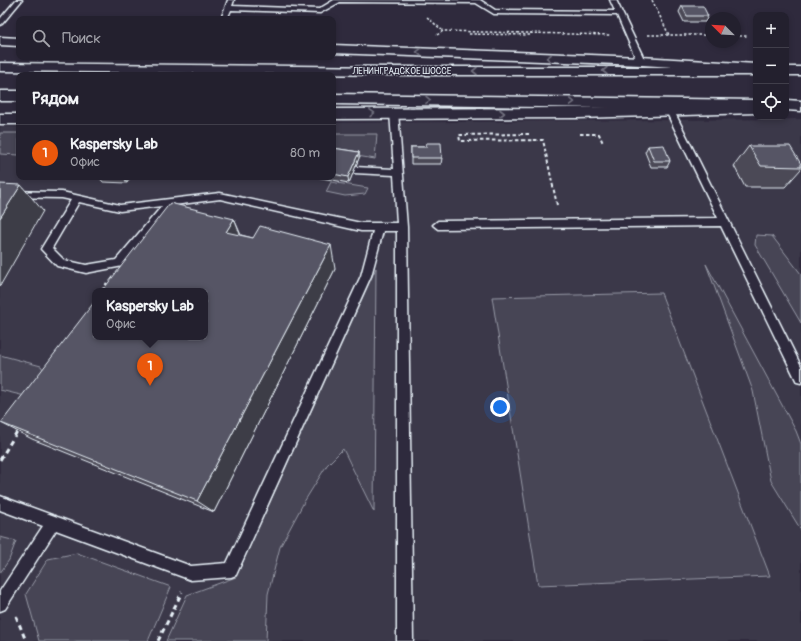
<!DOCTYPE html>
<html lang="ru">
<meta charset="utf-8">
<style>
body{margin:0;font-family:Pangolin,sans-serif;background:#2f2d3a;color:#f1f3f6}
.controls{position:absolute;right:12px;top:12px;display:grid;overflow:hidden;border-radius:8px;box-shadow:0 2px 6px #0003}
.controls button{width:36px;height:36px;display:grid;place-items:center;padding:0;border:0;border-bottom:1px solid #403e4a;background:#23202e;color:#f1f3f6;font:20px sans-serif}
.compass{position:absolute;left:705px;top:12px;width:36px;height:36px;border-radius:50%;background:#23202e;box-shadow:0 2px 6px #0003;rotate:294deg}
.you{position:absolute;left:500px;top:407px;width:14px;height:14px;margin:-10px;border:3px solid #fff;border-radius:50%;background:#1a73e8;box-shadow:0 0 0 6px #1a73e833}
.badge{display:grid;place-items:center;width:26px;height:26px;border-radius:50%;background:#ea580c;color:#fff;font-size:13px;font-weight:700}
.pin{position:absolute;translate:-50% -33px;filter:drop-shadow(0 1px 2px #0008)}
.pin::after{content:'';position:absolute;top:21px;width:14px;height:12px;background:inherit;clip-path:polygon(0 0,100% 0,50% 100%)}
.popup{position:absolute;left:92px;top:288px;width:116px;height:52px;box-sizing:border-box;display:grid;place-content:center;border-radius:8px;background:#23202e;filter:drop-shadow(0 1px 3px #0005);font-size:13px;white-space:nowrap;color:#a3a3aa}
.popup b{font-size:15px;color:#f1f3f6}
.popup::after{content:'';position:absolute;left:50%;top:100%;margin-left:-8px;border:8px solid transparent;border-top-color:#23202e}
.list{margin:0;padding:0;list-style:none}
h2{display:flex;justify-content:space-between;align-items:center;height:52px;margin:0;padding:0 16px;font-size:17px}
h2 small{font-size:13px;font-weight:400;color:#a3a3aa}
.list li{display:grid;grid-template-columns:26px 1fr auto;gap:12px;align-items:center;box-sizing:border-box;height:56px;padding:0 16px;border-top:1px solid #403e4a}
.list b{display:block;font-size:15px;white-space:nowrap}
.list p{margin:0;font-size:13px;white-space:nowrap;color:#a3a3aa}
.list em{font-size:13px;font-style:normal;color:#a3a3aa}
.icon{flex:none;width:22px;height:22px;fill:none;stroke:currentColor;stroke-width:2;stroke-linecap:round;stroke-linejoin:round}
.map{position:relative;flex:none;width:801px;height:641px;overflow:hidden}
.search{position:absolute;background:#23202e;box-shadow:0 2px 6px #0003;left:16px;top:16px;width:320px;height:44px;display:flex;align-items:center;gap:10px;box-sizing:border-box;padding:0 14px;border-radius:8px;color:#a3a3aa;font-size:15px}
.panel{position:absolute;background:#23202e;box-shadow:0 2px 6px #0003;left:16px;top:72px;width:320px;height:108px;border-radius:8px}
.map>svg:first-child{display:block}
.built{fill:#3b3749;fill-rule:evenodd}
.green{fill:#464455;stroke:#979aa6}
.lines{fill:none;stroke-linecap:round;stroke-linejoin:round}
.service-casing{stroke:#e8f1f8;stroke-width:3}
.secondary-casing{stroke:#e8f1f8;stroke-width:3}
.primary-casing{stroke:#e8f1f8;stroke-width:3}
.path-far3{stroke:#e8f1f8;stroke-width:1.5;stroke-dasharray:2.5 2;stroke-linecap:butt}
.path-far2{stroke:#e8f1f8;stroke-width:2;stroke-dasharray:3.5 2.5;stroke-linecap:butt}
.path-far1{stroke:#e8f1f8;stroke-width:2.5;stroke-dasharray:4 3;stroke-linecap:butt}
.path{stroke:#e8f1f8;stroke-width:3;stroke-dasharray:5 4;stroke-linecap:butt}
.service{fill:#2f2a3d;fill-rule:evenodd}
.secondary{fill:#2f2a3d;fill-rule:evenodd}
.primary{fill:#2f2a3d;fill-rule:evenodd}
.wall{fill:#4b4957;stroke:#e8f1f8}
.shaded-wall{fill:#3d3c47;stroke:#e8f1f8}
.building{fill:#575565;stroke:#e8f1f8}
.oneway{stroke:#70707e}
.labels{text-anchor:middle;stroke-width:3;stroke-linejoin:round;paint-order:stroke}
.far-street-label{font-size:9px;fill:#e8f1f8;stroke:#2f2a3d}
</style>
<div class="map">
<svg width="801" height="641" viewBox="0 0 801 641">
<rect width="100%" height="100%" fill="#2f2a3d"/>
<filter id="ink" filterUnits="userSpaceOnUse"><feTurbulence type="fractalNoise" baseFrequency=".025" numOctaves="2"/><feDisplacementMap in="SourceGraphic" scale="8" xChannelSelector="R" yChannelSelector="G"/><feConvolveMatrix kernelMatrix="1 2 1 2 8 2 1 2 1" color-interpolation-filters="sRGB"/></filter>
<g filter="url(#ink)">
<path class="built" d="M801,119V641H0V127H19V177H333V123ZM95,291H205V337H95Z"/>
<g class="green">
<polygon points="0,133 19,133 19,155 0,154"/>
<polygon points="333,134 377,134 375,159 333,152"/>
<polygon points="331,182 368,188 365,194 345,196 326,192"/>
<polygon points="756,235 772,236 801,274 801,323 755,245"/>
<polygon points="706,264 796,431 801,444 801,530 771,481 753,391"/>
<polygon points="376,268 374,512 343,449 327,465 304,502 280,547 268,594 266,641 166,641 187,595 236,577"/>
<polygon points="661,293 770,576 538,585 492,297"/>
<polygon points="0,355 41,366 47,375 25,396 0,390"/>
<polygon points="0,537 16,541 9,560 0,573"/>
<polygon points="77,553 171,587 148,641 39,641 26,594 48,559"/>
</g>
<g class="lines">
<g class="service-casing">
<g id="service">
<polygon points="16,0 22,0 2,24 0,25 0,19"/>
<polygon points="228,0 234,0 232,6 319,9 334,0 480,0 495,10 615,11 610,0 616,0 645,61 641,63 637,61 617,15 494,14 476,3 340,2 320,13 231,10 227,19 221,19"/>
<polygon points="670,108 674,111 801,366 801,383 797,382 721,226 438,229 433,225 438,221 718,218 666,111"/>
<path d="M394,109L398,112L407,227L413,641H397V231H383L371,276L236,575L231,577L191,580L56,530L5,609L0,611V591L43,526L0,510V496L191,566L227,563L361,276L373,231H361L220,199L174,205L123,266L86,273L57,266L41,249L71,200L62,198L0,197V191L62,192L120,205L220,193L361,223H397L394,175L354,173L350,170L354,167L394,169L390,112ZM79,202L120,211L162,206L116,260L86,265L64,260L52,248Z"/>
</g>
</g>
<g class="secondary-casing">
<g id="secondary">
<polygon points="0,37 19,38 19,46 0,45"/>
<polygon points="333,45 641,57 756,64 756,72 641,65 333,53"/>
<polygon points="756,103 756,113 578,118 333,119 333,109 578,108"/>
<rect x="0" y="114" width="19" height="10"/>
</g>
</g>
<g class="primary-casing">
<g id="primary">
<polygon points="0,63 393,67 756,67 756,75 393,75 0,71"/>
<rect x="786" y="67" width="15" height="8"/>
<rect x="0" y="91" width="19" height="10"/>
<polygon points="333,94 756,100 756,110 333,104"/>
<polygon points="786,100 801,101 801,111 786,110"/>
</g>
</g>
<g class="path-far3">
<polyline points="652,0 669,35"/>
<polyline points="427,17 443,31"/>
<polyline points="469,34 531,35 531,32"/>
<polyline points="437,35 443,31 611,35"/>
<polyline points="648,35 711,35"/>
<polyline points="735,36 748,36"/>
</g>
<g class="path-far2">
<polyline points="529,134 459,135 460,141 543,140 557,205"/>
<polyline points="580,134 599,134 603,143"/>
</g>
<polyline class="path-far1" points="102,291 107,283"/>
<g class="path">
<polyline points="0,460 18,430"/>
<polyline points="16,616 26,641"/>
<polyline points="158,641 182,592"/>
</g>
<use href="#service" class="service"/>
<use href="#secondary" class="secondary"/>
<use href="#primary" class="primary"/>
</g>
<g class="wall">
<polygon points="682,6 708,16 705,22 684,22 679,12"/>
<polygon points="426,143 442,158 441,164 411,164 411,147 426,147"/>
<polygon points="648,146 670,161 667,167 651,167 645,152"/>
<polygon points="749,146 801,164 801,169 785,187 745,187 734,166"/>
<polygon points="333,148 359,152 359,158 349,183 316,177 333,177"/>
<polygon points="99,177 130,177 127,183 103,182"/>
<polygon points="234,219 241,235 253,238 335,269 214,512 32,439 1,423"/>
</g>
<g class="shaded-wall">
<polygon points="359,152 359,158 349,183 348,177"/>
<polygon points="124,177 130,177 127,183"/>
<polygon points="21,185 43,211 0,286 0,218"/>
<polygon points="234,219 244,244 226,232"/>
<polygon points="331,245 335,269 214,512 197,501"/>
</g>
<g class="building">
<polygon points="682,6 703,6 708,16 687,16"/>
<polygon points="426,143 441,143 442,158 411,158 411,147 426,147"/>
<polygon points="664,145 670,161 654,161 648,146"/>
<polygon points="749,146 790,146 801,164 801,167 761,166"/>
<polygon points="333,148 359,152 348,177 333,174"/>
<polygon points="0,184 21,185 0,218"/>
<polygon points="170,203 234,219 226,232 253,238 260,226 331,245 197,501 1,423 95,301 95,337 205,337 205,291 102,291"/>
</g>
<defs><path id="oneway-chevron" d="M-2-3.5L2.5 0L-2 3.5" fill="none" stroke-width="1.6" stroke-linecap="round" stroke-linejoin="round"/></defs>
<g class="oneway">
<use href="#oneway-chevron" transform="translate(419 52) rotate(-178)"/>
<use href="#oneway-chevron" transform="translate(549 58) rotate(-178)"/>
<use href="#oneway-chevron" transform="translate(475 71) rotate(180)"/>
<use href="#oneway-chevron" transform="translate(605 71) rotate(180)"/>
<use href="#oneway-chevron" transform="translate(428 100) rotate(1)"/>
<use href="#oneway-chevron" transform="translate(572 102) rotate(1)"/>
<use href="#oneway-chevron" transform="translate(372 113) rotate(-1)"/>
<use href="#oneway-chevron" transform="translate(502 113)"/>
</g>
</g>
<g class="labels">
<g class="far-street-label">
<text x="402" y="74">ЛЕНИНГРАДСКОЕ ШОССЕ</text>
</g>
</g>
</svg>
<div class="controls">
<button>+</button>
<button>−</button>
<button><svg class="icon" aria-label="locate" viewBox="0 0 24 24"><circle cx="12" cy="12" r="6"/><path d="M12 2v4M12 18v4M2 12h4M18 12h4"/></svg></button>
</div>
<svg class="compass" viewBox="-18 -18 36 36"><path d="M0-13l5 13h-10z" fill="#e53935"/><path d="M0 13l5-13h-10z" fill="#a3a3aa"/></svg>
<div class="you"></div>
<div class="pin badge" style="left:150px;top:386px">1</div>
<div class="popup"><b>Kaspersky Lab</b>Офис</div>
<div class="search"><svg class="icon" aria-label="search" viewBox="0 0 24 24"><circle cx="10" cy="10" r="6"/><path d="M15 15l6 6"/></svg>Поиск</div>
<section class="panel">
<h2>Рядом<small></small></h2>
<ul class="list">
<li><span class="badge">1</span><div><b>Kaspersky Lab</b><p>Офис</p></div><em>80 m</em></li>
</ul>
</section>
</div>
